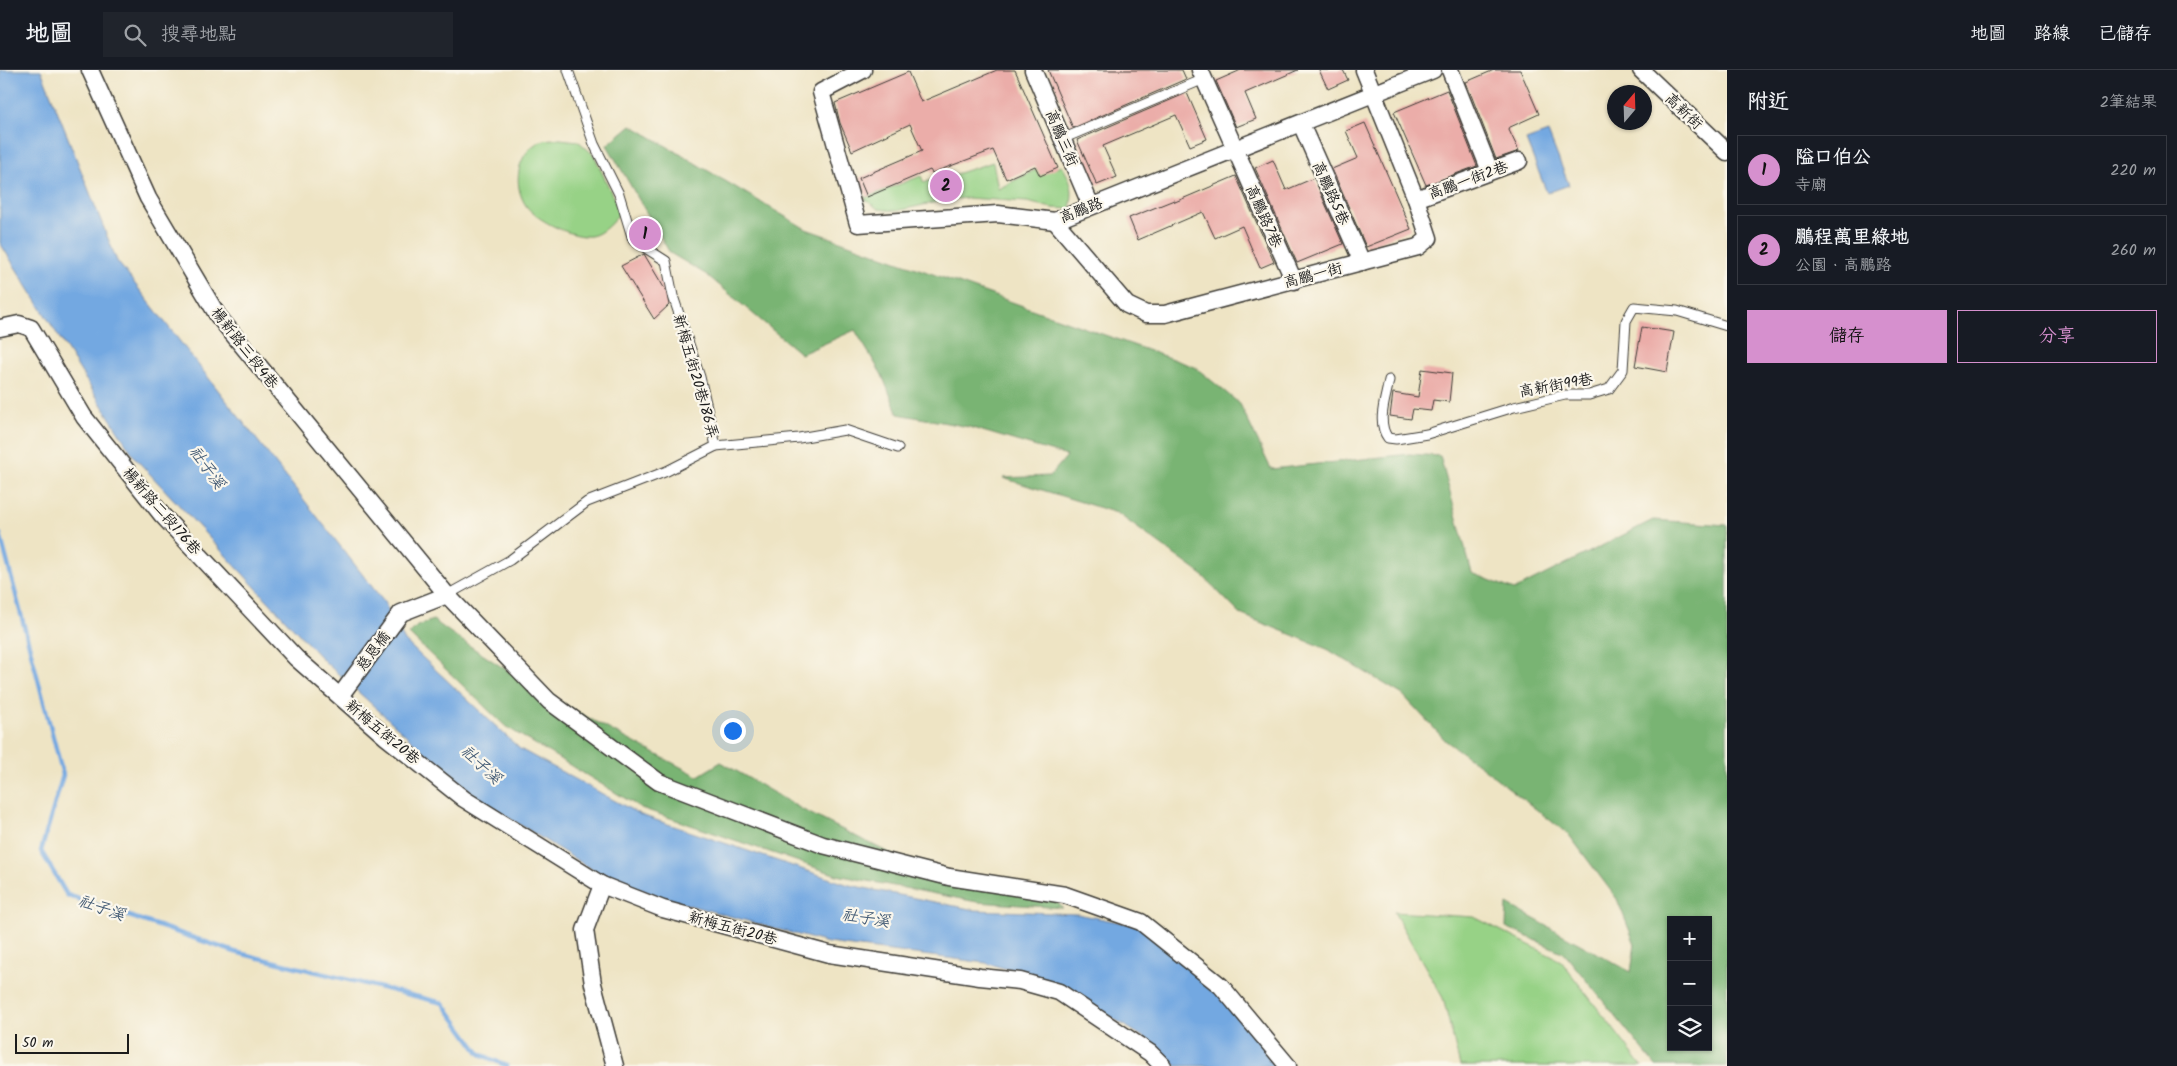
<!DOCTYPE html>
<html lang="zh-TW">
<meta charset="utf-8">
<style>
body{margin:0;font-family:Kalam,"LXGW WenKai TC",sans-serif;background:#20242c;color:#f1f3f6}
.controls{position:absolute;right:15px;bottom:15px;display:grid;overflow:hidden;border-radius:0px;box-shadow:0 1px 4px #0004}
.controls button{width:45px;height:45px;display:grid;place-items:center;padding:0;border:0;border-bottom:1px solid #363941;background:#171b24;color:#f1f3f6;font:25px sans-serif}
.compass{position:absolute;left:1607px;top:15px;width:45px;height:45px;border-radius:50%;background:#171b24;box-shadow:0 1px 4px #0004;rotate:19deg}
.scale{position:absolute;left:15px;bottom:12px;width:114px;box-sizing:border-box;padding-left:5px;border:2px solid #1c1c1c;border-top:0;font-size:14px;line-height:18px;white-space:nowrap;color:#1c1c1c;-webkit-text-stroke:4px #fbf7ec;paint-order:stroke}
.you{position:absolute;left:732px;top:660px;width:18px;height:18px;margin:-12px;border:4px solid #fff;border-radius:50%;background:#1a73e8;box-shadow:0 0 0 8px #1a73e833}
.badge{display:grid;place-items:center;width:32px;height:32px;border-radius:50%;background:#d690ce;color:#111;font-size:16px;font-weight:700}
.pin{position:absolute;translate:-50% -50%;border:2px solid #fff;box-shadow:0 1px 5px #0006}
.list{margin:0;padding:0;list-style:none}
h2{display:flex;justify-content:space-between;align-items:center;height:65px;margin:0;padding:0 20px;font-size:21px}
h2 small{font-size:16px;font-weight:400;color:#9ea1a6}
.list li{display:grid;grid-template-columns:32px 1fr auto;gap:15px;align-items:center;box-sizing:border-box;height:70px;margin:0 10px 10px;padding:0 10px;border:1px solid #363941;border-radius:0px}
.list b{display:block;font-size:19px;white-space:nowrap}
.list p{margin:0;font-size:16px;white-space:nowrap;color:#9ea1a6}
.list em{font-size:16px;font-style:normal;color:#9ea1a6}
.actions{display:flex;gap:10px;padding:15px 20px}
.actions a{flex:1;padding:11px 0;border:1px solid #d690ce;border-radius:0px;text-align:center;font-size:18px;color:#d690ce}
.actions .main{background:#d690ce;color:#111}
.icon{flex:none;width:28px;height:28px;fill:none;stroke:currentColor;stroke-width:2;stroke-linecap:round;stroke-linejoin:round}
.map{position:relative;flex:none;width:1727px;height:996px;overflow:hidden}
header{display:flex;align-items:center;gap:30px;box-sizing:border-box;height:70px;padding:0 25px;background:#171b24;border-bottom:1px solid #363941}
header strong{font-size:24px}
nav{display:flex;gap:28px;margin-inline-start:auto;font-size:18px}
.search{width:350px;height:45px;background:#20242c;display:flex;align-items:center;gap:12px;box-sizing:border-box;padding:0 18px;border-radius:0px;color:#9ea1a6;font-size:19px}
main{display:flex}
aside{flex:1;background:#171b24}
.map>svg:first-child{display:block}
.green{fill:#97d286;stroke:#5a7751}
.forest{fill:#79b473;stroke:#4a6848;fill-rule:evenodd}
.water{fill:#73a8e1;stroke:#48627e}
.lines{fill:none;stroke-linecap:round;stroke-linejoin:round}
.stream{stroke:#73a8e1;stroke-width:4.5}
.building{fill:#ebada9}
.service-casing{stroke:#3c3a35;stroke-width:11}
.minor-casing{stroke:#3c3a35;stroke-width:19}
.service{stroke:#fff;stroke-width:9}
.minor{stroke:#fff;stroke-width:16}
.labels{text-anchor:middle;stroke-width:4.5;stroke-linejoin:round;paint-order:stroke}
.street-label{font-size:15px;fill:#1c1c1c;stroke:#fbf7ec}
.water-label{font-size:16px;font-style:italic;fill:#435b75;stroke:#fbf7ec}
</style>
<header>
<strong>地圖</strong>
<div class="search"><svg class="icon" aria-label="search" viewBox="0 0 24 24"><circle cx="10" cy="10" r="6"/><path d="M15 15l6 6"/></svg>搜尋地點</div>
<nav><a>地圖</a><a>路線</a><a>已儲存</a></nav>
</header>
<main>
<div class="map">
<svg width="1727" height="996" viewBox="0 0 1727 996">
<rect width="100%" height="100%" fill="#fbf7ec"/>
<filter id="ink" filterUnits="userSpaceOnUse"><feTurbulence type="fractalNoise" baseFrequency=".02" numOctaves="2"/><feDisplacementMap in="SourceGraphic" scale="10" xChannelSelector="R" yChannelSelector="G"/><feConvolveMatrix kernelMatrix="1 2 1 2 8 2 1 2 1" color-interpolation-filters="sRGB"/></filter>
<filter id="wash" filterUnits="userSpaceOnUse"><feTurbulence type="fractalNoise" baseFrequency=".0096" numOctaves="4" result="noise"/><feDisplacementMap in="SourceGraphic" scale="20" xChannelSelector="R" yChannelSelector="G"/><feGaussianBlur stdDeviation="1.12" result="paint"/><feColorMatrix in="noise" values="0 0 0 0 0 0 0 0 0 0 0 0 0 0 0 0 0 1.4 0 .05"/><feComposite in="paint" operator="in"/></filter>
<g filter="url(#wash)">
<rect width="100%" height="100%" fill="#eee4c4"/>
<g class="green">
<path d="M560,69L578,71L594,85L620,142C614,151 603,164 591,166C573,168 538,151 527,137C512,117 516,82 541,71C546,69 554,69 560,69Z"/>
<path d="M993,92L998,119L1037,99L1062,96C1072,112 1074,119 1070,139L1052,138L1027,132L967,128L946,130L896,141L878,139L864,128L921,106L924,113L952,101L953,105Z"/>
<polygon points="1394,842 1474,847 1561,891 1642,996 1460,996 1443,928"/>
</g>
<g class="forest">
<path d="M631,55L806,159L1195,297L1240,334L1271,399L1409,384L1440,386L1472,503L1514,520L1653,450L1727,455V996H1656L1564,883L1506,857L1507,834L1631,902L1635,874L1617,829L1569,765L1482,697L1446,671L1403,625L1327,579L1240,544L1201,504L1117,443L1003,408L1050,406L1067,386L969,357L898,344L882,305L855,260L801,284L707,205L670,183L607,75ZM1671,850H1708V977H1671Z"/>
<path d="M433,550C516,611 607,659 698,706L721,692L803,740L945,811L1053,828L1063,838L977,832L837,805L641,738L505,656L409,564L417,556Z"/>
</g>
<g class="water">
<polygon points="0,0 41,0 117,191 384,532 405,571 520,679 641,745 849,815 975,840 1077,844 1140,856 1220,922 1282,996 1176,996 1153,973 1056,913 986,893 828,873 663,828 601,805 472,725 324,591 135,388 0,173"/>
<polygon points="1548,62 1569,115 1547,123 1526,70"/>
</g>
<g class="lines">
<polyline class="stream" points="0,464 63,705 41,781 67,825 235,882 443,933 480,984 507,996"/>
</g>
<g id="blocks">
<g class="building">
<polygon points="997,0 1015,0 1058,98 1040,106 1035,96 1006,109 993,80 932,103 930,100 867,127 859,108 922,81 910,54 852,81 840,53 835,33 908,2 921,32"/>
<polygon points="1048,0 1182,0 1186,9 1073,58"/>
<polygon points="1241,0 1298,0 1245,23 1256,49 1236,57 1216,11"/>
<polygon points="1319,0 1343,0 1348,10 1328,19"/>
<polygon points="1494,0 1520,0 1539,44 1508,58 1519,81 1496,89 1466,12"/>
<polygon points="1447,20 1477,96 1426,115 1394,42"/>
<polygon points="1187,23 1207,69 1190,76 1176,45 1103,76 1117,107 1097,115 1077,70"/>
<polygon points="1365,53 1411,159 1366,177 1332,99 1358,88 1346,61"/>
<polygon points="1273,90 1286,120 1314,108 1343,174 1297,193 1255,98"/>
<polygon points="1236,106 1274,192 1260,198 1242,156 1215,168 1203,142 1138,170 1129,148 1174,130 1175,132"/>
<polygon points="644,184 666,221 669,235 654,249 621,196"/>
<polygon points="1642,257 1674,262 1667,302 1635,296"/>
<polygon points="1422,299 1452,303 1449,332 1433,330 1431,341 1413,339 1411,349 1390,346 1393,323 1418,327"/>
</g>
</g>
</g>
<g filter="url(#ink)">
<use href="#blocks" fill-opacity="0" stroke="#3c3a35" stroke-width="1"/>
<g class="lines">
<g class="service-casing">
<g id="service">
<polyline points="1062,69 1204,9"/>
<path d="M1389,310C1386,328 1376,352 1388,368L1396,369L1427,364L1514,337L1565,325H1589L1609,319L1623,300L1626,251L1634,237L1677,241L1727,256"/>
<polyline points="716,376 799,368 845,360 898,378"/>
<polyline points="447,525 510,490 587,432 667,401 716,376 700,307 673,226 666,191 633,170 619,124 594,74 568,0"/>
</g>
</g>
<g class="minor-casing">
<g id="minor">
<polyline points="90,0 148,128 218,246 447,525 549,631 659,712 823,775 949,807 1065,825 1141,852 1221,916 1288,996"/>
<polyline points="863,0 821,22 858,154 998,144 1055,151 1433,0"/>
<polyline points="1033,0 1091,136"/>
<polyline points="1200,0 1294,211"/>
<polyline points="1450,0 1490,101"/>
<polyline points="1641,0 1727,82"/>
<polyline points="1301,54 1362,192"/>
<polyline points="1416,129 1519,91"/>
<polyline points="1055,151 1127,235 1146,244 1165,244 1418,177 1429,168 1416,129 1364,0"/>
<polyline points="0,258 19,254 31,258 84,347 162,445 296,588 386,667 464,729 602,815 663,839 829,884 980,907 1020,911 1059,922 1150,983 1163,996"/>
<polyline points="340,626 401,543 447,525"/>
<polyline points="602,815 585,860 593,914 615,996"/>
</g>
</g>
<use href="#service" class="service"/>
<use href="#minor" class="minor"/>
</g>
</g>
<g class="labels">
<g class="street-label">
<text transform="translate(1684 41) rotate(44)" y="5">高新街</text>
<text transform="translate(1062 68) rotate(67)" y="5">高鵬三街</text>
<text transform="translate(1468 110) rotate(-20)" y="5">高鵬一街2巷</text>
<text transform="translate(1331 123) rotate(66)" y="5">高鵬路5巷</text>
<text transform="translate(1081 140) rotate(-21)" y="5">高鵬路</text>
<text transform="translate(1264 146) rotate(66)" y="5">高鵬路7巷</text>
<text transform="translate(1313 205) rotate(-15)" y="5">高鵬一街</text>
<text transform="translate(245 278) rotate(52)" y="5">楊新路三段4巷</text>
<text transform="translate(696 306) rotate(74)" y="5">新梅五街20巷186弄</text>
<text transform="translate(1556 315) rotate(-10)" y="5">高新街99巷</text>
<text transform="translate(162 441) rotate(49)" y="5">楊新路二段176巷</text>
<text transform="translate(373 581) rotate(-53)" y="5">慈恩橋</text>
<text transform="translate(383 662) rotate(40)" y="5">新梅五街20巷</text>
<text transform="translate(733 858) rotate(15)" y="5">新梅五街20巷</text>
</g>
<g class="water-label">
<text transform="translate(208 397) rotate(54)" y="6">社子溪</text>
<text transform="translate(482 694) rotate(43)" y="6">社子溪</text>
<text transform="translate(102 837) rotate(19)" y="6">社子溪</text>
<text transform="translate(866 847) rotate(9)" y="6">社子溪</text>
</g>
</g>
</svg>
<div class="controls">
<button>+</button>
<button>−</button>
<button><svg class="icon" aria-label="layers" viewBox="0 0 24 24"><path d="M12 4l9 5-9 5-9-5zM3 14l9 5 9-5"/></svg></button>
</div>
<svg class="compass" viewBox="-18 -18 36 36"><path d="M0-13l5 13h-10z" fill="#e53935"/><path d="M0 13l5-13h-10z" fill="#9ea1a6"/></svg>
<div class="scale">50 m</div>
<div class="you"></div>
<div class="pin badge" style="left:645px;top:164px">1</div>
<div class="pin badge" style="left:946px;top:116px">2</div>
</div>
<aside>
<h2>附近<small>2筆結果</small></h2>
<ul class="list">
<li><span class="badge">1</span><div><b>隘口伯公</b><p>寺廟</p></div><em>220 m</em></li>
<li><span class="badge">2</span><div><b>鵬程萬里綠地</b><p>公園 · 高鵬路</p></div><em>260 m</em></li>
</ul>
<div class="actions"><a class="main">儲存</a><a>分享</a></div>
</aside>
</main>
